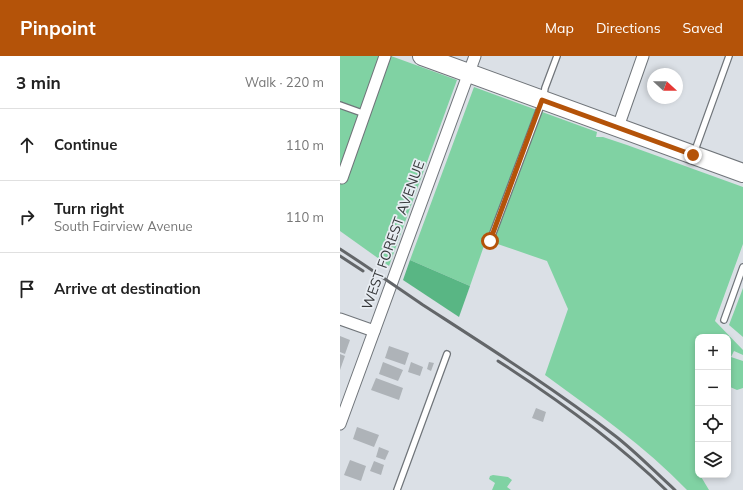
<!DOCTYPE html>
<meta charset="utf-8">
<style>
body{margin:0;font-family:Mulish,sans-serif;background:#f6f6f6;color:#222}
.controls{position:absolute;right:12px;bottom:12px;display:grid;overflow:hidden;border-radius:8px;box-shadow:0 2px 6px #0003}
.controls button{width:36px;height:36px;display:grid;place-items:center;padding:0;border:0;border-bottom:1px solid #e0e0e0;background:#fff;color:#222;font:20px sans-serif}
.compass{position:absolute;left:307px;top:12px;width:36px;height:36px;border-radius:50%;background:#fff;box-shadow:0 2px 6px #0003;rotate:111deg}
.stop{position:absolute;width:12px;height:12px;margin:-9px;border:3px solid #b45309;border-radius:50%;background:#fff}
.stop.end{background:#b45309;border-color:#fff;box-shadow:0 1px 4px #0008}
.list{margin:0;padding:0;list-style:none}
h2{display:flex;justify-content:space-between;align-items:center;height:52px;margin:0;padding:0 16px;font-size:17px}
h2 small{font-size:13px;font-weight:400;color:#767676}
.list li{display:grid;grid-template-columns:26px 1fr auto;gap:12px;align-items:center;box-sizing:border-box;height:72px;padding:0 16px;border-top:1px solid #e0e0e0}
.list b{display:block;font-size:15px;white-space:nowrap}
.list p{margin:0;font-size:13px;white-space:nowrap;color:#767676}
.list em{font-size:13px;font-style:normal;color:#767676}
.icon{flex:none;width:22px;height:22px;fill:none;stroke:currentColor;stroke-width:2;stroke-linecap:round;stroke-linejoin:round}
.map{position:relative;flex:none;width:403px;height:434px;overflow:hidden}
header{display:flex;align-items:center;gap:24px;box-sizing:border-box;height:56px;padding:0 20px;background:#b45309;color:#fff}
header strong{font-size:19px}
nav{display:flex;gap:22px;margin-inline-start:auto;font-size:14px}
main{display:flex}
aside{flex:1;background:#fff}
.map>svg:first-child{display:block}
.green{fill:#80d2a3}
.forest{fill:#59b684}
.building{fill:#aeb3b8}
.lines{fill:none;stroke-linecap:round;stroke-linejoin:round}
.service-casing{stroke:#70757a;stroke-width:8}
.minor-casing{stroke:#70757a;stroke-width:13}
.primary-casing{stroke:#70757a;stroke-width:20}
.service{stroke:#fff;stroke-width:5.5}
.minor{stroke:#fff;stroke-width:11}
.primary{stroke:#fff;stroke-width:18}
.rail{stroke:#636669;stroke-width:3}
.route{stroke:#b45309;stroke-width:5}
.labels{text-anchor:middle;stroke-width:3.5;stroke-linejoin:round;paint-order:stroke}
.street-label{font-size:14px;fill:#383a3c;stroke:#e8edf3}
</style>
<header>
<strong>Pinpoint</strong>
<nav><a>Map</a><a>Directions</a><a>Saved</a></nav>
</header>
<main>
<aside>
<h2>3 min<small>Walk · 220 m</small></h2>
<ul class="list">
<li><svg class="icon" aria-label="ahead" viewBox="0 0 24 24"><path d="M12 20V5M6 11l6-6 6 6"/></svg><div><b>Continue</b></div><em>110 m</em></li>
<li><svg class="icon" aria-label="right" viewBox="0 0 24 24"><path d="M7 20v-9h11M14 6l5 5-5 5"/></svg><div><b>Turn right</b><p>South Fairview Avenue</p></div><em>110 m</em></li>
<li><svg class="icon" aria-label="arrive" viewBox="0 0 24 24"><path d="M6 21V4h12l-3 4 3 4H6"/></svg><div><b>Arrive at destination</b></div></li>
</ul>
</aside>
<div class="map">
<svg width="403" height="434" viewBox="0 0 403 434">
<rect width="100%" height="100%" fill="#dbe0e6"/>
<g class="green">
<polygon points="0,0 51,0 117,24 49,210 0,175"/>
<path d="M134,31L257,76L256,81H263L287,89L403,131V188L375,265L403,294V299L394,295L391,301L403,305V332L397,334L390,331L388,337V281H358V419H360L369,434H347C305,390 254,355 205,319L228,253L207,205L146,184L130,230L70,204Z"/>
<polygon points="403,232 403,281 389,269"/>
<polygon points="153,419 168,421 172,424 167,431 171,434 152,434 155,427 149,423 150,420"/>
</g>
<polygon class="forest" points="70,204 130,230 119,261 63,224"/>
<g class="building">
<polygon points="0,280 10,284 5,298 0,296"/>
<polygon points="49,290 69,297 65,309 45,302"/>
<polygon points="0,298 5,300 0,314"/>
<polygon points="43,306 63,314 58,325 39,318"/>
<polygon points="71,306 83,311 80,320 68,316"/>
<polygon points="89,306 94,307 91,315 87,313"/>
<polygon points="36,322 63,332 59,344 31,334"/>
<polygon points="196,352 206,356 203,366 192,362"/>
<polygon points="17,371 39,379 34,391 13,383"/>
<polygon points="39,391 49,395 45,404 36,401"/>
<polygon points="10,404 26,410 21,425 4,419"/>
<polygon points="34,405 44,409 41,419 30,415"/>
</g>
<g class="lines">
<g class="service-casing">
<g id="service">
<polyline points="0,49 25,58"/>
<polyline points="354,97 389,0"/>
<polyline points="150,185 203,44 205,32 217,0"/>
<polyline points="384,264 403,211"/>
<polyline points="57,434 107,298"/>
</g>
</g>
<g class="minor-casing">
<g id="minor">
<polyline points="278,71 303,0"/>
<polyline points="2,122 45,0"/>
<polyline points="0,263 34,275"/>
<polyline points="0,368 135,0"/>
</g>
</g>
<g class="primary-casing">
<polyline id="primary" points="82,0 403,117"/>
</g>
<use href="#service" class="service"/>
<use href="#minor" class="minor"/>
<use href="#primary" class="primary"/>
<g class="rail">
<path d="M0,193C28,211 55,230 83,249C148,291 213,332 274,379C295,395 315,416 335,434"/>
<polyline points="0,200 23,215"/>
<path d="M158,305C217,343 276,385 326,434"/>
</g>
</g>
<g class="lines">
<polyline class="route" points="150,185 202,44 353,99"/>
</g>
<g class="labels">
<g class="street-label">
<text transform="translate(53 179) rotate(-70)" y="5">WEST FOREST AVENUE</text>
</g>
</g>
</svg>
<div class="controls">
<button>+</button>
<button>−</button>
<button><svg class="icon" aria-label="locate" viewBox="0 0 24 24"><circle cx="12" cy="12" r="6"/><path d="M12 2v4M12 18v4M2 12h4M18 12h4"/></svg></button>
<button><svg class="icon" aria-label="layers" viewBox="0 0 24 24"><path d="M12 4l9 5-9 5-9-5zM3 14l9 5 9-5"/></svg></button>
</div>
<svg class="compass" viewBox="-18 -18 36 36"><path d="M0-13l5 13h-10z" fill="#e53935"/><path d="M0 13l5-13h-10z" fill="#767676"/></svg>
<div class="stop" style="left:150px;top:185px"></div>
<div class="stop end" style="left:353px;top:99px"></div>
</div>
</main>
